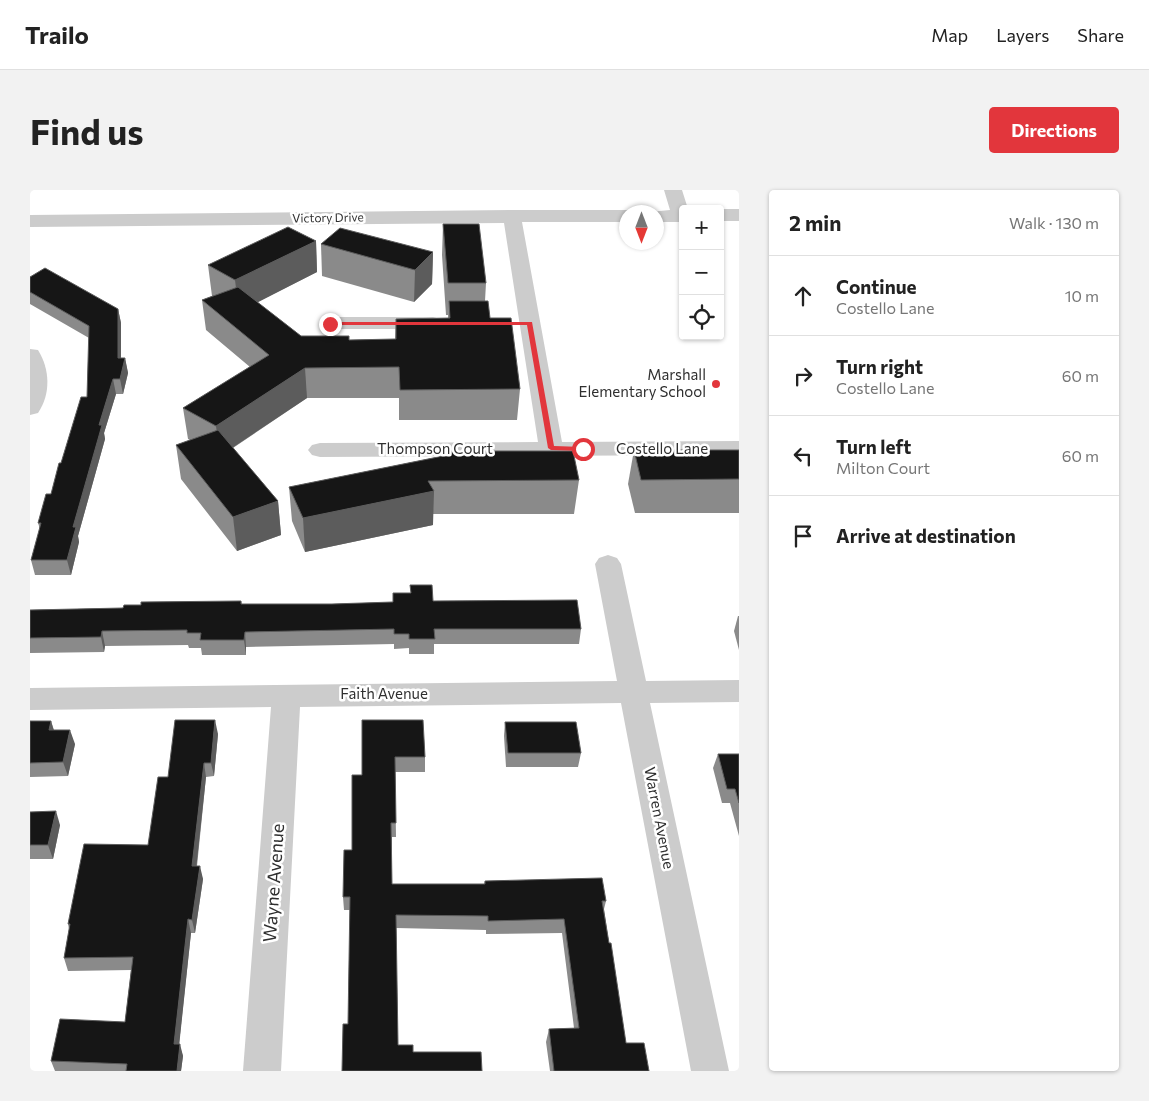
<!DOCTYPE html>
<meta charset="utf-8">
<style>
body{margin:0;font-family:Commissioner,sans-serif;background:#f2f2f2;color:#222}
.controls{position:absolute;right:15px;top:15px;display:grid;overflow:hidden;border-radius:5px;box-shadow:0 1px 4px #0004}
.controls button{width:45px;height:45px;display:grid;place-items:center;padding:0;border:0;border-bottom:1px solid #e0e0e0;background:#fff;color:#222;font:25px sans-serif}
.compass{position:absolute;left:589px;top:15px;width:45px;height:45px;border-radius:50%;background:#fff;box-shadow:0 1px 4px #0004;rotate:180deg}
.stop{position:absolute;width:15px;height:15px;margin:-11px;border:4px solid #e2363c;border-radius:50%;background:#fff}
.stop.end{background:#e2363c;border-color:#fff;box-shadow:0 1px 5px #0008}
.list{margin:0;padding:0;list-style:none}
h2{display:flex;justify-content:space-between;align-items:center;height:65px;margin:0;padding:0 20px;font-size:21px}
h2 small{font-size:16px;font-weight:400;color:#767676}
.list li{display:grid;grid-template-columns:32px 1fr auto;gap:15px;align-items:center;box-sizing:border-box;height:80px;padding:0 20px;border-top:1px solid #e0e0e0}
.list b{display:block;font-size:19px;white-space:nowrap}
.list p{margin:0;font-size:16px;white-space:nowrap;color:#767676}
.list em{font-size:16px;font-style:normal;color:#767676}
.icon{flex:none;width:28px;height:28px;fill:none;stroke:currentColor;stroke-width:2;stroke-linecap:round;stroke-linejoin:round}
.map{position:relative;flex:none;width:709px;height:881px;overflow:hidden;border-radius:5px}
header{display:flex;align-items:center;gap:30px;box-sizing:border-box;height:70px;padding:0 25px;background:#fff;border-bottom:1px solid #e0e0e0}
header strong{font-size:24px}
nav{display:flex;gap:28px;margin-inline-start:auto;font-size:18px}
.intro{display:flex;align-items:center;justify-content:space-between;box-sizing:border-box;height:120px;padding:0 30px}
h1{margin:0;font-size:35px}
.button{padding:12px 22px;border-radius:5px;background:#e2363c;color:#fff;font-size:18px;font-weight:700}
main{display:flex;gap:30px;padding:0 30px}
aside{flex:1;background:#fff;border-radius:5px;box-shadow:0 1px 4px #0004}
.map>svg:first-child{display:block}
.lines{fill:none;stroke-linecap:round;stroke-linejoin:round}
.minor{fill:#ccc;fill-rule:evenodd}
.wall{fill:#8a8a8a}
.shaded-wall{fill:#5c5c5c}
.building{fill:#161616;stroke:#5c5c5c}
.route{fill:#e2363c}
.poi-dot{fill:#e2363c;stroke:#fff;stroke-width:2}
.labels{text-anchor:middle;stroke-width:5;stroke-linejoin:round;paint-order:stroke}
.far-street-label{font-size:12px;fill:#2f2f2f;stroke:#fff}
.poi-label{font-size:15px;fill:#2f2f2f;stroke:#fff;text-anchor:end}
.street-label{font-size:15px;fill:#2f2f2f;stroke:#fff}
.near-street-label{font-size:18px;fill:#2f2f2f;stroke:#fff}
</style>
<header>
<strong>Trailo</strong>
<nav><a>Map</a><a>Layers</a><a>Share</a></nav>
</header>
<div class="intro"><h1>Find us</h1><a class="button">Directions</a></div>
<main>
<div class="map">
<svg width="709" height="881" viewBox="0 0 709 881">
<rect width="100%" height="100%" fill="#fff"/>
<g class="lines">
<g class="minor">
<polygon points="634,0 652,0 658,19 653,19 653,32 626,32 626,22 619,22 640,20"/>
<rect x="690" y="19" width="19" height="12"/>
<polygon points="482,20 596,20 603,22 596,22 596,32 492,32 532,252 709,251 709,265 290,267 282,265 278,260 282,255 290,253 508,252 474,33 0,37 0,25"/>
<polygon points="299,127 403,127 410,129 413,133 410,137 403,139 299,139 292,137 289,133 292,129"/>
<path d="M0,159L8,160C20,179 21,204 8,223L0,225Z"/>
<polygon points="578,365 587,368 591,374 616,491 709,490 709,512 620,513 699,881 661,881 591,513 270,517 251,881 213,881 241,517 0,520 0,498 587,491 565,374 569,368"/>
</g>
</g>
<g class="wall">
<polygon points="413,34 456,93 455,111 460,128 490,199 487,230 369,230 369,208 277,208 203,258 248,311 251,345 207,361 151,289 146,255 160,250 158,249 153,218 220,177 176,140 172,110 182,106 178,75 286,51 287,82 227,112 271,146 319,150 365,149 366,129 418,128 418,125 416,125 412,65"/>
<polygon points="291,54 403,62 402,94 384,112 292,86"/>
<polygon points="0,87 88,119 91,133 91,168 95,168 98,183 93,204 86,204 74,243 75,249 48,346 49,352 41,385 5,385 1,370 10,339 8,333 21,304 57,207 59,148 0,114"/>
<polygon points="604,260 709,260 709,323 605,323 598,294"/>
<polygon points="413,261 549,290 544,324 403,324 403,335 275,362 262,331 259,297 412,266"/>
<polygon points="211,411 212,414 302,414 403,411 551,439 549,454 404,454 404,464 379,464 379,458 364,459 364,454 216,457 216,465 172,465 171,458 159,458 158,455 75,456 74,462 0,463 0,420 93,418 111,415"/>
<polygon points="708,426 709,426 709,460 704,441"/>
<polygon points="332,530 395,567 395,582 365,582 366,647 362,647 362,694 454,694 455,691 576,711 574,719 579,753 596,853 619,881 520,881 516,852 519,839 544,838 532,743 456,744 456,740 366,738 368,855 383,862 312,881 318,834 320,720 314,720 313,707 322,660 332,585"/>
<polygon points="0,531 21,531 24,540 45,554 38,586 0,587"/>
<polygon points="475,532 551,563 548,577 476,577 474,546"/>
<polygon points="188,544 184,586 176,587 167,676 173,689 165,743 161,743 149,854 153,866 151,881 25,881 21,871 95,832 101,780 38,781 34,768 39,739 38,734 118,655 138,587"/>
<polygon points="688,564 709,564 709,646 700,613 692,613 683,578"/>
<polygon points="0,622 30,635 23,669 0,669"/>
</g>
<g class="shaded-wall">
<polygon points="286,51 287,82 209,122 205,90"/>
<polygon points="403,62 402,94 384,112 385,80"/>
<polygon points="88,119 91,133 91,183 88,168"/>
<polygon points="95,168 98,183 93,204 90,189"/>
<polygon points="275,178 277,208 190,266 186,236"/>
<polygon points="83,189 86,204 74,243 75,249 48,346 49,352 41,385 37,370 43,337 69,235"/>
<polygon points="404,301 403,335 275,362 273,328"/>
<polygon points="248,311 251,345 207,361 203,327"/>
<polygon points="72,441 75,456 74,462 71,447"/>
<polygon points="215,442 216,457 216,465 214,450"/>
<polygon points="185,530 188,544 184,586 181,573"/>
<polygon points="21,531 25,545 19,540"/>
<polygon points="40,540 45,554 38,586 33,572"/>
<polygon points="174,573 176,587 165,689 162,676"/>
<polygon points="26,621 30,635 23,669 18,655"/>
<polygon points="170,676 173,689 165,743 162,730"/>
<polygon points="158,729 161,743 148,866 144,854"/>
<polygon points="150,854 153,866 151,881 147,881"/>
</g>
<g class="building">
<polygon points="413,34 449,34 456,93 418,93"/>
<polygon points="258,37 286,51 205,90 178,75"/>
<polygon points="310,38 403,62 385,80 291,54"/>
<polygon points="15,78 88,119 88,168 95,168 90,189 83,189 69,235 72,235 43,337 46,337 37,370 1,370 11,333 8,333 16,304 21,304 29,273 31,273 51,207 57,207 59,136 0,102 0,87"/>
<polygon points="208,97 271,146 319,146 319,150 366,149 366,129 420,128 419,111 458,111 460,128 481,128 490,199 370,200 369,177 275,178 186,236 153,218 239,165 172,110"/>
<polygon points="188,240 248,311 203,327 146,255"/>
<polygon points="604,260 709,260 709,289 611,290"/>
<polygon points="413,261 543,261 549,290 398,291 404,301 273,328 259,297 413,266"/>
<polygon points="380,395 402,395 403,411 547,410 551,439 404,439 405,449 379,449 379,444 364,444 364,439 215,442 214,450 170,450 171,443 157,443 157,440 72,441 71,447 0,448 0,420 93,418 94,415 111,415 111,412 211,411 211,414 302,414 363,412 363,403 381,403"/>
<polygon points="145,530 185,530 181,573 174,573 162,676 170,676 162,730 158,729 144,854 150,854 147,881 96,881 97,874 21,871 30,829 95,832 103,767 34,768 40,734 38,734 54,654 118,655 128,587 138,587"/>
<polygon points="332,530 393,530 395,567 365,567 366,633 361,633 362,694 455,694 455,691 572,688 576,711 572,711 579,753 581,753 596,853 614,853 619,881 524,881 519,839 549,838 534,729 458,731 458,726 366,725 368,855 383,855 383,862 451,862 452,881 312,881 313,834 318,834 320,707 313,707 314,660 322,660 322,585 332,585"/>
<polygon points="0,531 21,531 19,540 40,540 33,572 0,573"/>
<polygon points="475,532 546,532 551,563 478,563"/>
<polygon points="688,564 709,564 709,613 705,599 697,599"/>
<polygon points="26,621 18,655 0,655 0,622"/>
</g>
<polygon class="route" points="297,132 502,132 524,256 553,257 557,259 553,261 521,260 518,258 497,135 300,135"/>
<circle class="poi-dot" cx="686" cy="194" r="5"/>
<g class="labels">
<g class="far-street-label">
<text transform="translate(298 28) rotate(-1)" y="4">Victory Drive</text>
</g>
<g class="poi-label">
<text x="676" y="190">Marshall<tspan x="676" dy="17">Elementary School</tspan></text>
</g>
<g class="street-label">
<text x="405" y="264">Thompson Court</text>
<text x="632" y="264">Costello Lane</text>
<text x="354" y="509">Faith Avenue</text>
<text transform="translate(629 628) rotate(79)" y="5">Warren Avenue</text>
</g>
<g class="near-street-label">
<text transform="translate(244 693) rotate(-86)" y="6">Wayne Avenue</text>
</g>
</g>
</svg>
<div class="controls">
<button>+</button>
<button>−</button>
<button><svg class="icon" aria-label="locate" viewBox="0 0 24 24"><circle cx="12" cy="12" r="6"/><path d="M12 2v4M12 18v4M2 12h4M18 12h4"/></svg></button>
</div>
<svg class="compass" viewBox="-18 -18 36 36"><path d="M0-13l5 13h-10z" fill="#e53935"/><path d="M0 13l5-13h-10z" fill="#767676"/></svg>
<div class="stop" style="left:553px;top:259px"></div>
<div class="stop end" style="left:300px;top:134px"></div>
</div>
<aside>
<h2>2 min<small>Walk · 130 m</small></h2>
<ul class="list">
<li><svg class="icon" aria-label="ahead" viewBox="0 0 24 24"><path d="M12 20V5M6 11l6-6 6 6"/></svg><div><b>Continue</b><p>Costello Lane</p></div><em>10 m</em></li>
<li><svg class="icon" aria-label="right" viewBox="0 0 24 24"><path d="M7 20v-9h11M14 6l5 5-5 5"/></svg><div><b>Turn right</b><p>Costello Lane</p></div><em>60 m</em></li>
<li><svg class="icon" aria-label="left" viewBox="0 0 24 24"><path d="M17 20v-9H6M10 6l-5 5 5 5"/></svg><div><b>Turn left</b><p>Milton Court</p></div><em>60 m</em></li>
<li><svg class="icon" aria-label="arrive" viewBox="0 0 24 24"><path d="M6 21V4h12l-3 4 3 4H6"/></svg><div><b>Arrive at destination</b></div></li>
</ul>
</aside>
</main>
